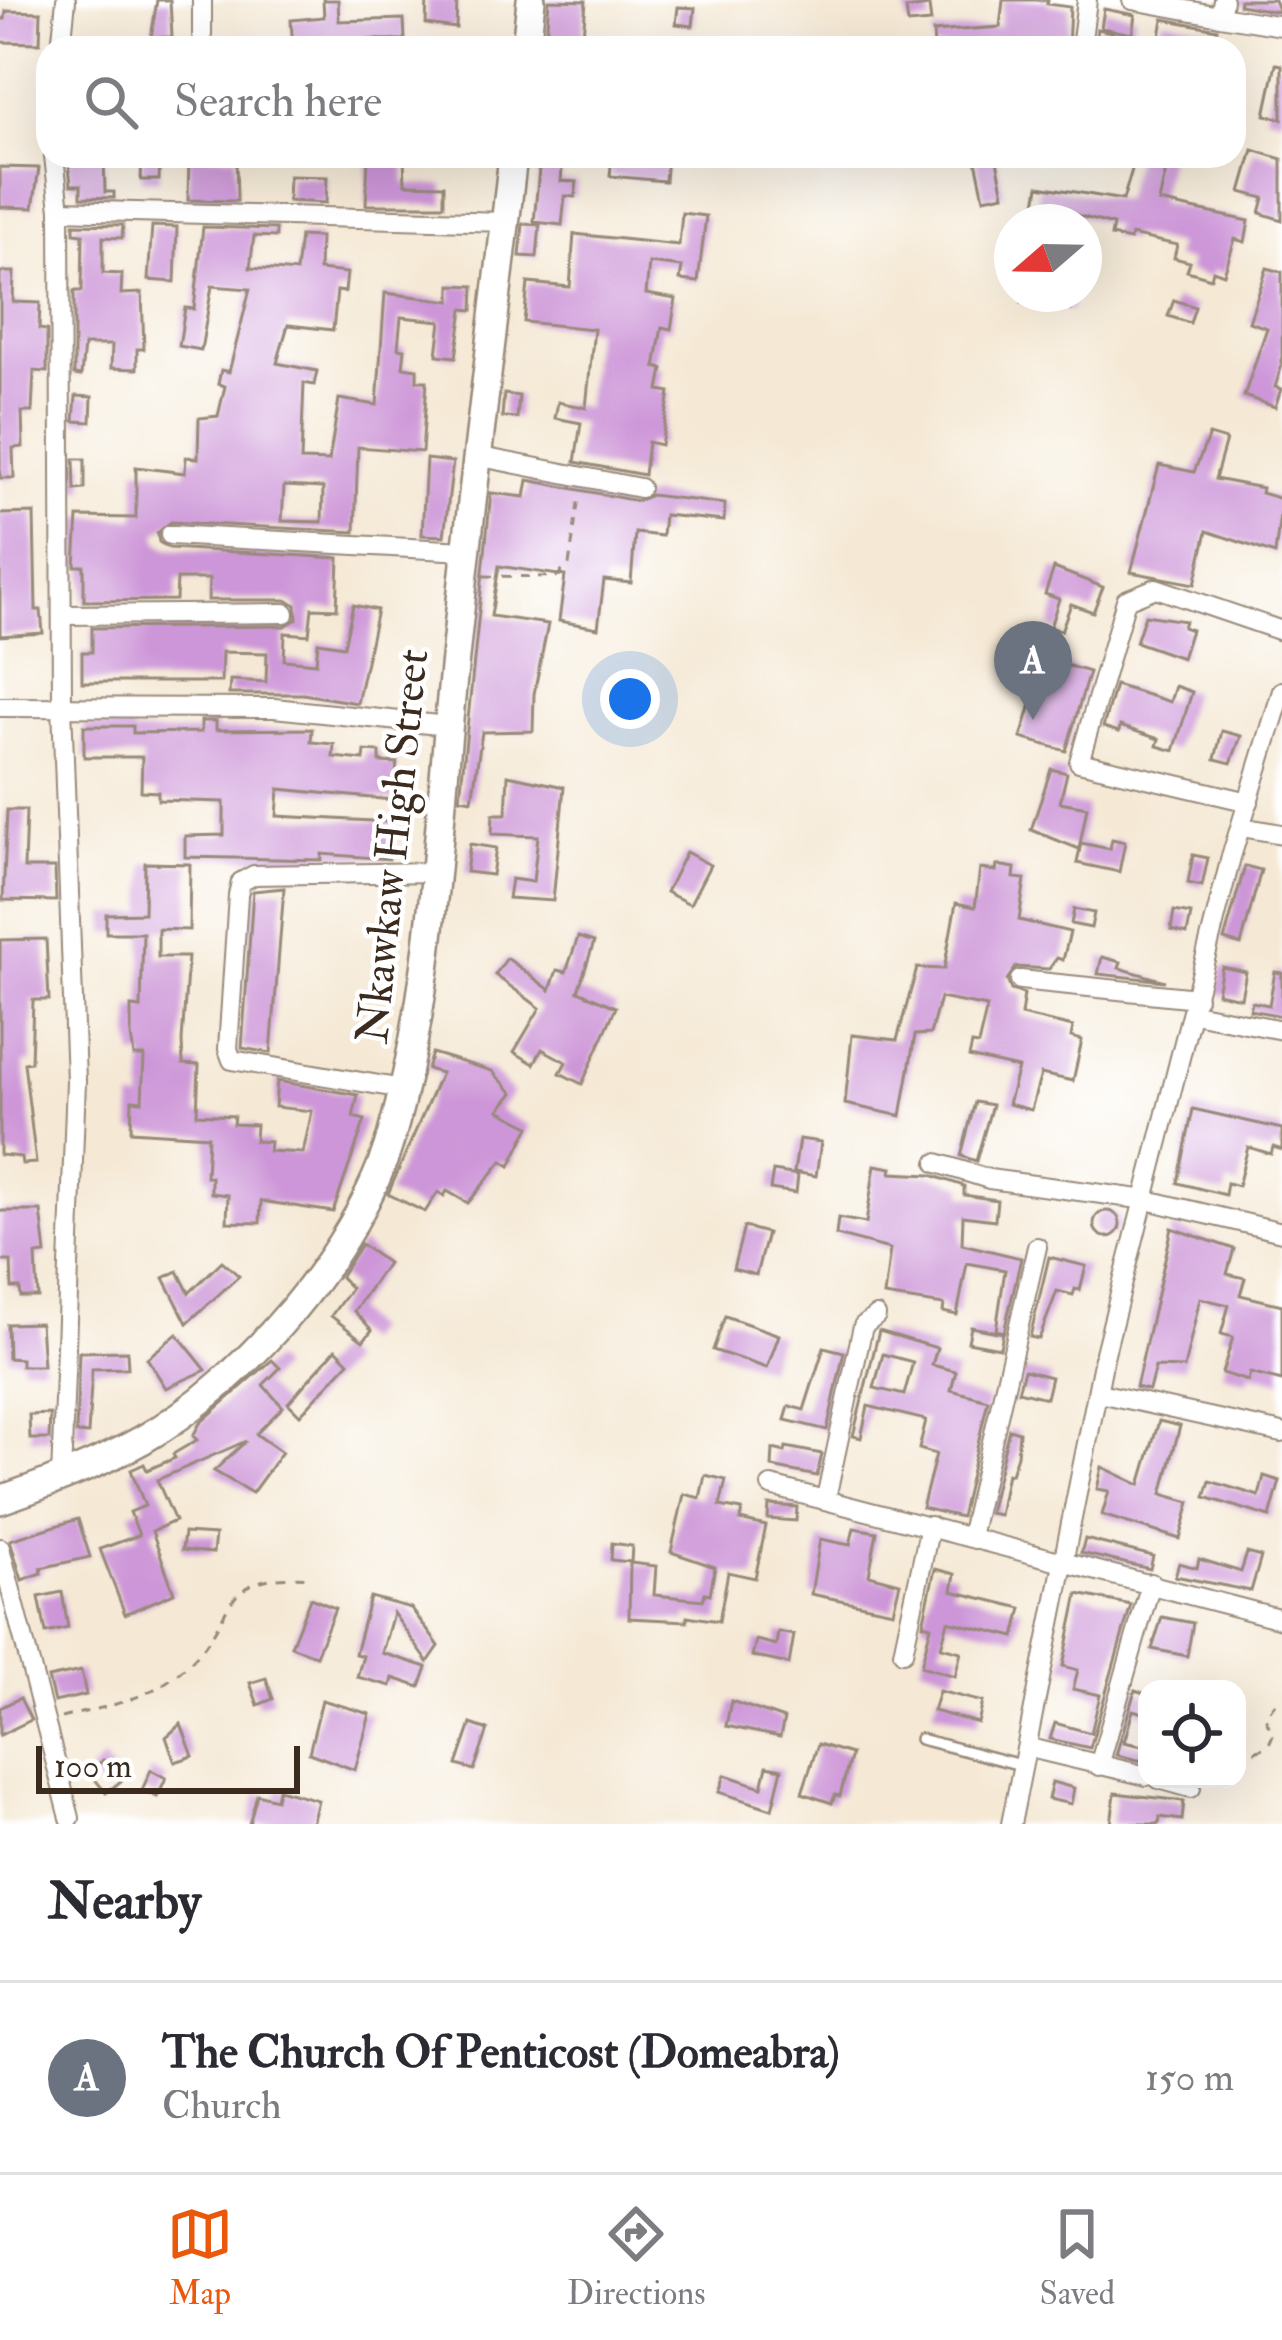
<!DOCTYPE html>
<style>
body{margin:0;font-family:"IM FELL Double Pica",serif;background:#f2f2f3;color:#2b2b33}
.controls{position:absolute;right:36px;bottom:36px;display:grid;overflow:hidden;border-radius:24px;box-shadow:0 12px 48px #0002}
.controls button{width:108px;height:108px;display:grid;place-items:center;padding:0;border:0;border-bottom:3px solid #e1e1e2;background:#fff;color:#2b2b33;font:60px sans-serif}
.compass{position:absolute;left:994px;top:204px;width:108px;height:108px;border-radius:50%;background:#fff;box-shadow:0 12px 48px #0002;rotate:250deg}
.scale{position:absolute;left:36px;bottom:30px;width:264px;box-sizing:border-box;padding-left:12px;border:6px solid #3b2a1e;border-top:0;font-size:33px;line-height:42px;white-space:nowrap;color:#3b2a1e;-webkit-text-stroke:9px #fff;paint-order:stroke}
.you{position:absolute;left:630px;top:699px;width:42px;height:42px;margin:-30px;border:9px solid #fff;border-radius:50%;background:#1a73e8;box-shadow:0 0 0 18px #1a73e833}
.badge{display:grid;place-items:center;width:78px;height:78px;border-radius:50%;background:#ea580c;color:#fff;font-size:39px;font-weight:700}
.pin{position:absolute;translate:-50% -99px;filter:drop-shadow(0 3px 6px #0008)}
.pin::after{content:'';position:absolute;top:63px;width:42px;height:36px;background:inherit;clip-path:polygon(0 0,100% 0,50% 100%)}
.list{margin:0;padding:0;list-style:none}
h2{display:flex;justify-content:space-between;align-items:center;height:156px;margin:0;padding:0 48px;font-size:51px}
h2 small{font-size:39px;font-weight:400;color:#7c7c81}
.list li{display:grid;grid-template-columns:78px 1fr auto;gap:36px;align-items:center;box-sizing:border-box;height:192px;padding:0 48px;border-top:3px solid #e1e1e2}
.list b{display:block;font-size:45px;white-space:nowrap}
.list p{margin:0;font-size:39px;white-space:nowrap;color:#7c7c81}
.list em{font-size:39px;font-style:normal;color:#7c7c81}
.icon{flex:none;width:66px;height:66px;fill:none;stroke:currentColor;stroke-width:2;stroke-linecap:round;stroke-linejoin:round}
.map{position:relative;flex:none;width:1282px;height:1824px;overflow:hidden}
.search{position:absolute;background:#fff;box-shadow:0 12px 48px #0002;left:36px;right:36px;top:36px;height:132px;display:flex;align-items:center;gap:30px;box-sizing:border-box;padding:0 42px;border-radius:36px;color:#7c7c81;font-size:45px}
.sheet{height:348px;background:#fff}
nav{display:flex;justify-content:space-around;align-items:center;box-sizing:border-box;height:168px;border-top:3px solid #e1e1e2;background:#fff;font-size:33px;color:#7c7c81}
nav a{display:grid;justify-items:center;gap:6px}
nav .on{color:#ea580c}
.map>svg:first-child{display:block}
.building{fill:#cd96d8;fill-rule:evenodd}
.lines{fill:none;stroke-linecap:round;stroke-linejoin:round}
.lane-casing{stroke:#988a7a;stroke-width:14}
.street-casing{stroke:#988a7a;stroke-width:22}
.secondary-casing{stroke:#988a7a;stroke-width:32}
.path{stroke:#988a7a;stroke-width:3;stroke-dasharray:9 9;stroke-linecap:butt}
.lane{stroke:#fff;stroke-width:9}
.street{stroke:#fff;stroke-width:18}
.secondary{stroke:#fff;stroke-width:27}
.labels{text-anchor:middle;stroke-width:9;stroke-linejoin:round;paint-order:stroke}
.street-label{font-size:45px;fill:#3b2a1e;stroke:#fff}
</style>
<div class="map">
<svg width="1282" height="1824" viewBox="0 0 1282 1824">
<rect width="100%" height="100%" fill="#fff"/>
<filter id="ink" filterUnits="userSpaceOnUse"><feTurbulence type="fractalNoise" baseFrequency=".00833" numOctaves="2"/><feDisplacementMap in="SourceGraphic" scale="24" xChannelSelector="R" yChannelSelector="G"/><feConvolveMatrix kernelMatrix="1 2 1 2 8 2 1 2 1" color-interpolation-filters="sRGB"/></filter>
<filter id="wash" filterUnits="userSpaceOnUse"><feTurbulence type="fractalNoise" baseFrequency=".004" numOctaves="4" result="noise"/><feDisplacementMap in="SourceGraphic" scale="48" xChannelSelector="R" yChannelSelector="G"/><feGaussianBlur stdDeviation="2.7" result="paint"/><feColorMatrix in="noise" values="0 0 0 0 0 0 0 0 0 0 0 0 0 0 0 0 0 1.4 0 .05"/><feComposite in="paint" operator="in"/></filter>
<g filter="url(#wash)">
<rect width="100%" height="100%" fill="#f5e9d5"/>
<g id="blocks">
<g class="building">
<polygon points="157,0 170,0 172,37 151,38"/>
<polygon points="323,0 338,0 339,21 404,19 405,40 330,39 330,48 293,48 291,20 324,17"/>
<polygon points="427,0 457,0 456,28 426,24"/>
<polygon points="549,0 586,1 582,48 545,48"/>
<polygon points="1003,0 1048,0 1047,4 1070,7 1068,48 934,48 933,32 1000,27"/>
<polygon points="1240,0 1274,0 1279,12 1239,5"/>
<polygon points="929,6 931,22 908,24 906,9"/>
<polygon points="678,7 695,8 693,26 676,24"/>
<polygon points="1104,9 1135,15 1132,34 1101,28"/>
<polygon points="6,11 41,12 40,43 0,42 0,19 5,19"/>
<polygon points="1163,19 1217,29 1214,44 1196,40 1194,48 1159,42"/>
<polygon points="1097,29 1113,32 1109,48 1095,48"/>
<polygon points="1276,64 1282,65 1282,119 1265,115"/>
<polygon points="1253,150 1282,159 1282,220 1260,213 1264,198 1241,192"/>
<polygon points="68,156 104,156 105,192 114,192 114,198 81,197 81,185 71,185"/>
<polygon points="142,156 160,156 159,180 141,180"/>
<polygon points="189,156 236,156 237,201 188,200"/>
<polygon points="368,156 404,156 405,184 444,185 444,205 366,205"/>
<polygon points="531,156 563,156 561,181 577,182 575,197 565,196 562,225 534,222 539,169 530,168"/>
<polygon points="612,156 667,156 665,181 610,176"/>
<polygon points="975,156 996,156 1004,194 984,198"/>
<polygon points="1136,156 1169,156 1159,202 1249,221 1245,242 1235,239 1224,274 1213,270 1211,278 1187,271 1190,262 1174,258 1177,245 1131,235 1130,240 1111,236 1113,225 1036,204 1039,186 1123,200"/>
<polygon points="0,167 39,168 33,208 0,207"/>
<polygon points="289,176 327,177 326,203 288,201"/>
<polygon points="682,213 706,216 698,282 680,280 682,267 649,263 646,294 676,299 671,329 662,327 655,367 663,369 659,390 670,392 661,445 648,442 644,475 575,462 581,423 555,418 558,402 586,408 594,329 524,322 528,283 570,287 574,234 679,245"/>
<polygon points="74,224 123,225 122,238 103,237 103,273 122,274 121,294 142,293 144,349 137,349 137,369 111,368 112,345 84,345 81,376 74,375 74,291 82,291 83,234 74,233"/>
<polygon points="523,224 540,225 537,257 520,256"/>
<polygon points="152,226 177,227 175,282 148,280"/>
<path d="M203,227L276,229V237L254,236L250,268L296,272L300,236L320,237L319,270L347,273L345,292L337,291L333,330L288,325L277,363L317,371L314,385L304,383L301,460L329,461L339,399L377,405L385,293L451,301V285L474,286L473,310L463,309L456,357L437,355L441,321L401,317L398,348L405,349L403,367L417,369V381H427L422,452L358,447L355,532L171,522L157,533L159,542L169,548L339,558L337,609L312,608L309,635L285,633L284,660L316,663L318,642L344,646L353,605L377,610L357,703L303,694H229L230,680L266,682L267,653L222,652L221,682H82V652H92V628L285,626L297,619L296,605L286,600H208L209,579H177L176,600L84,601V566H75L78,517L136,518V467L185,473L186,457L198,458L199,418L218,416L225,386L218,384L221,370L229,372L250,289L212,286L201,350L179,346L185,308L194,309ZM284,486L323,488L322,522L282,521Z"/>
<polygon points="1267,268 1282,272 1282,365 1275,387 1281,389 1275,407 1244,396 1267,328 1249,322"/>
<polygon points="0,272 14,272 13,302 40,303 39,329 47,330 47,372 34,371 32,412 22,412 23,447 13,448 14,478 0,478"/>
<polygon points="1023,294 1073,296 1071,310 1022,302"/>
<polygon points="1174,300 1195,307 1190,323 1168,316"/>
<polygon points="504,394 519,396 517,418 502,417"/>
<polygon points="76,396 92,397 91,422 74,421"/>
<polygon points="1209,435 1226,440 1215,479 1262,488 1261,493 1282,499 1275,554 1207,531 1195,584 1131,572 1159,465 1194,472"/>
<polygon points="74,459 85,459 85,489 75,490"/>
<polygon points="426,459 453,462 444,536 422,535"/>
<polygon points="528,480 637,501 651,495 725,504 724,521 664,515 662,536 635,533 631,583 604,580 598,628 559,621 565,576 499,566 491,616 548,624 534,694 533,731 482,732 472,800 460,798 491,493 525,497"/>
<polygon points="34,513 36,610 41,610 43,633 0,636 0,514"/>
<polygon points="1054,568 1103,587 1093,612 1071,604 1061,631 1050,627 1059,599 1045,594"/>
<polygon points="1145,615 1185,621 1183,627 1191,630 1182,658 1136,642"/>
<polygon points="1059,663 1089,672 1066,751 1021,738 1042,667 1057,671"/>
<polygon points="1115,685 1170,702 1175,686 1192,692 1174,751 1157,746 1159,739 1120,726 1119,732 1103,727"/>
<polygon points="201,721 216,721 216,730 312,729 311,742 334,744 333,757 364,760 365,751 380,752 380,762 397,763 393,800 279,789 277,816 391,822 389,859 322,854 322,860 185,857 185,836 224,835 224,802 158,800 158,792 141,791 142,757 84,757 84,726 133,726 133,733 201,732"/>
<polygon points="1222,731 1241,736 1231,763 1215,759"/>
<polygon points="1051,769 1067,773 1060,802 1087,807 1079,849 1031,830"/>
<polygon points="508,775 564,787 553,901 508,898 511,879 533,882 538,836 492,834 493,814 506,814"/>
<polygon points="7,810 26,810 24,868 55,868 56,901 3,900"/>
<polygon points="1112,839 1125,842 1119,872 1077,863 1081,843 1110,849"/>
<polygon points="470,844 496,848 492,875 466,872"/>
<polygon points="686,852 710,865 690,904 666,892"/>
<polygon points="1193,855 1208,858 1202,886 1188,883"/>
<polygon points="145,863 190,864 189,930 158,929 158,957 188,957 182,1041 183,1064 199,1065 197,1114 234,1116 233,1124 256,1125 255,1141 270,1142 269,1151 303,1153 312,1111 275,1107 277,1081 358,1095 353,1117 365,1120 333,1212 261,1201 260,1223 227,1222 228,1195 211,1193 211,1177 206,1177 208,1136 131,1131 132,1100 142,1101 144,1056 134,1056 131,1036 131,1007 141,1008 143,933 106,933 106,914 144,913"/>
<polygon points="997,865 1015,868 1014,878 1025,879 1019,920 1070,932 1063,960 1057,958 1049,969 1016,967 1007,980 1011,990 1024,994 1021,1015 1073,1027 1071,1037 1082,1040 1073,1081 1041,1074 1031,1110 1008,1104 1018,1068 969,1057 972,1044 978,1045 987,1007 940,998 930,1034 915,1035 901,1116 845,1104 852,1035 897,1040 917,968 944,969 956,903 975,907 980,869 996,871"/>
<polygon points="1245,866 1261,870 1241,945 1224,940"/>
<polygon points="284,888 271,1053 242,1048 253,891"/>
<polygon points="1074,909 1094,913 1091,928 1071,924"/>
<polygon points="1174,911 1191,914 1187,934 1171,930"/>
<polygon points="578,937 594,942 578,991 616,1007 582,1084 560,1073 566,1062 542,1049 534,1064 514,1052 540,1008 495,975 507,958 550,990 557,970 566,972"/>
<polygon points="46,939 49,1000 33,1000 31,1062 24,1063 36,1163 22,1164 21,1157 0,1155 0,940"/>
<polygon points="1102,957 1121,962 1119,968 1165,981 1098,974"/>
<polygon points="1222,967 1246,972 1241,998 1217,993"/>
<polygon points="1275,972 1282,973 1282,1016 1250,1010 1252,1002 1269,1005"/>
<polygon points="432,1053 492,1071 513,1093 499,1110 530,1126 510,1166 502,1161 468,1203 447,1191 444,1196 438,1192 425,1212 388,1194 441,1073 427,1069"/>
<polygon points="975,1102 992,1105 976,1161 961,1156"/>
<polygon points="1193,1109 1282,1129 1282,1150 1273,1147 1271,1154 1248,1147 1238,1186 1227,1183 1225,1195 1178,1183"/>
<polygon points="799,1139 821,1142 816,1176 794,1172"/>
<polygon points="875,1165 892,1168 891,1173 931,1175 964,1186 964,1195 997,1200 995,1220 963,1216 962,1244 1021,1258 1004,1332 996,1330 1005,1270 967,1263 957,1315 943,1312 944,1305 884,1296 890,1249 836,1235 838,1218 866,1223"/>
<polygon points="773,1171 798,1175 796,1193 770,1189"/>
<circle cx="1107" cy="1224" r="13"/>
<polygon points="0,1211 41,1211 46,1254 36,1255 38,1297 21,1297 20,1288 12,1288 11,1261 0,1261"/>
<polygon points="744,1227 767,1233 756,1275 733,1269"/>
<polygon points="1172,1228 1234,1249 1227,1274 1245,1278 1240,1295 1282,1305 1282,1381 1250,1373 1248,1381 1222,1373 1233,1337 1221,1334 1229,1305 1200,1298 1184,1368 1155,1367 1149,1390 1136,1387"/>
<polygon points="361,1244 387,1263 354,1311 372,1330 363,1341 331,1316 351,1288 340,1277"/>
<polygon points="1049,1257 1086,1266 1080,1290 1075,1289 1073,1295 1057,1291 1039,1339 1030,1337"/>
<polygon points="222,1261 239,1276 187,1323 164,1278 178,1271 189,1293"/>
<polygon points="725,1316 779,1335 767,1368 713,1350"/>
<polygon points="40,1323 43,1366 21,1366 21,1359 8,1358 7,1324"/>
<polygon points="971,1327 1003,1333 1000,1348 968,1342"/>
<path d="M879,1331L937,1348L932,1365L956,1371L951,1390L988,1400L961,1517L922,1508L936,1454L919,1449L926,1420L868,1406L861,1438L853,1436ZM883,1354L913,1362L904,1395L874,1388Z"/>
<polygon points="177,1334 206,1370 166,1388 147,1358"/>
<polygon points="824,1347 844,1352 827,1430 785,1420 789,1406 804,1410"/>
<polygon points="336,1349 349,1362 300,1415 288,1403"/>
<polygon points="127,1351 128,1368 92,1369 88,1434 76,1433 79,1352"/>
<polygon points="272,1360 280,1368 263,1385 283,1407 256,1434 282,1452 252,1493 214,1471 246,1441 157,1480 175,1521 152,1531 174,1593 125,1614 100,1549 139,1535 130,1512 145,1506 131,1470 144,1464 147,1470 175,1458 173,1454 197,1440 193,1436 200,1423"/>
<polygon points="1024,1370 1051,1377 1046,1398 1018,1391"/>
<polygon points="50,1414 49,1439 30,1439 29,1415"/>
<polygon points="1159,1421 1180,1426 1162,1494 1190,1502 1180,1539 1102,1515 1109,1491 1097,1489 1102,1467 1140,1485"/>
<polygon points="1009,1429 1019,1432 1017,1455 1011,1474 1007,1473 999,1515 989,1513"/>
<polygon points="786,1447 822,1454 817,1476 772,1467 773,1449 785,1452"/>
<polygon points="705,1475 726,1480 720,1506 742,1510 740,1520 766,1526 755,1578 728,1572 719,1621 687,1616 687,1621 629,1618 630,1563 656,1566 654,1595 703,1600 705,1593 710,1594 715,1567 671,1552 684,1494 700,1498"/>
<polygon points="1264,1476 1280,1481 1270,1517 1205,1497 1210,1481 1259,1496"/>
<polygon points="769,1505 797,1507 796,1521 768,1519"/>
<polygon points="78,1519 90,1557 41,1568 42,1573 22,1580 10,1540"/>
<polygon points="854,1528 877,1532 869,1575 900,1583 893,1611 811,1594 820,1539 850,1545"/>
<polygon points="184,1533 215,1535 213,1553 182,1550"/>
<polygon points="1085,1539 1153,1556 1150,1569 1081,1553"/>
<polygon points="612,1543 632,1546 631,1562 611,1560"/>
<polygon points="1247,1553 1261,1557 1251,1591 1175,1576 1179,1563 1197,1568 1199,1559 1241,1572"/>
<polygon points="935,1569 955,1574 952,1591 1022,1608 1015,1637 948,1621 941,1647 961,1652 955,1676 921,1666 931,1626 923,1624"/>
<polygon points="62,1592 68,1628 46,1633 39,1597"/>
<polygon points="1078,1594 1131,1605 1090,1748 1050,1739 1055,1723 1091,1733 1100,1695 1073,1689 1078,1670 1063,1666"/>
<polygon points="370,1597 411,1608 439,1646 428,1662 393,1613 382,1653 427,1667 420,1687 393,1678 391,1686 357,1677 363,1656 355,1654"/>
<polygon points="310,1598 335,1608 316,1656 291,1646"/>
<polygon points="1162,1617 1193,1623 1187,1656 1152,1649"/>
<polygon points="778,1632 794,1635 789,1664 752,1656 756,1640 776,1645"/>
<polygon points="81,1671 86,1695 54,1702 48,1678"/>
<polygon points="266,1678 273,1699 258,1705 250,1683"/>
<polygon points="1135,1690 1147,1694 1147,1714 1133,1710 1124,1742 1147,1747 1147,1762 1116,1755"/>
<polygon points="939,1691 983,1702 978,1723 933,1711"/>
<polygon points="20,1698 31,1720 0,1735 0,1708"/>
<polygon points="322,1700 370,1714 355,1770 309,1753"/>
<polygon points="731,1701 784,1719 780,1737 726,1726"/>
<polygon points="181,1724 193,1756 175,1762 166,1737"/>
<polygon points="471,1724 488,1730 474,1770 457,1765"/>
<polygon points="818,1744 851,1754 840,1796 835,1795 832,1803 802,1793"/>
<polygon points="103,1760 121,1781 106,1793 89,1772"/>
<polygon points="767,1766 782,1769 772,1809 719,1792 725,1775 762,1787"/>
<polygon points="151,1770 166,1778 157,1797 142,1790"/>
<polygon points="1052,1782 1074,1788 1071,1804 1048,1799"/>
<polygon points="278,1789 318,1800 312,1824 249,1824 257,1794 276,1799"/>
<polygon points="1115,1793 1184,1801 1182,1820 1160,1817 1159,1824 1111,1824"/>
</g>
</g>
</g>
<g filter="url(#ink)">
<use href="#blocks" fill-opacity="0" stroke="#988a7a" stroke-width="3"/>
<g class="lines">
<g class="lane-casing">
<polyline id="lane" points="920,1739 1021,1765"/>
</g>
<g class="street-casing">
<g id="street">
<polyline points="1132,0 1220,16 1223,0"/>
<polyline points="1220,16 1282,26"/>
<polyline points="202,35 202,0"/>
<polyline points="61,48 66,0"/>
<polyline points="1081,48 1087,0"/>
<polyline points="54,156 60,210 62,705 76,1081 61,1479"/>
<polyline points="60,210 506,222"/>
<polyline points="476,456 640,488"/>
<polyline points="170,535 465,551"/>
<polyline points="62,615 285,613"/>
<polyline points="0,707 274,708 448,726"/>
<polyline points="1249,802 1079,762 1126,600 1156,588 1282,631"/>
<polyline points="1241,827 1282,834"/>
<polyline points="1020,980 1197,998"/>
<polyline points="1194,1013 1282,1030"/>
<polyline points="403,1089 232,1060 228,1049 238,895 241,882 254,875 435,872"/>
<polyline points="937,1163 989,1179 1147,1200 1282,1232"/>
<polyline points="1099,1393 1282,1433"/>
<polyline points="771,1486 1282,1619"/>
<polyline points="826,1498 863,1326 876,1316"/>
<polyline points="970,1537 1037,1247"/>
<polyline points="0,1548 70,1818"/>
<polyline points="903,1652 930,1526"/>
<polyline points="1030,1748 1147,1776"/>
<polyline points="1099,1766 1151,1583"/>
<polyline points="1159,1779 1191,1788"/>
<polyline points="1011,1824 1105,1353 1231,857 1282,691"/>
</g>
</g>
<g class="secondary-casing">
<g id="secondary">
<polyline points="526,48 531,0"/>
<path d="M0,1500C49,1483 97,1465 142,1440C245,1382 358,1251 391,1137C433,991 437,839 452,688C469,510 493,333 513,156"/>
</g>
</g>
<g class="path">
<polyline points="949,0 950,0"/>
<polyline points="484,576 556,577 569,565 579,497"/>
<path d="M61,1718C106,1706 148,1701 183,1669C240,1620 212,1571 311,1578"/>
<polyline points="1237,1746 1255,1751 1268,1746 1273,1735 1265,1717 1277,1701"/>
</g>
<use href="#lane" class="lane"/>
<use href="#street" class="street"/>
<use href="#secondary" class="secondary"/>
</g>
</g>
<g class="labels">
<g class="street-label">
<text transform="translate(391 846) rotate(-84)" y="16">Nkawkaw High Street</text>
</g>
</g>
</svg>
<div class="controls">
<button><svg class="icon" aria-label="locate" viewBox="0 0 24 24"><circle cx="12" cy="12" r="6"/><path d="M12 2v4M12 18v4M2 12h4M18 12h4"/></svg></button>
</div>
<svg class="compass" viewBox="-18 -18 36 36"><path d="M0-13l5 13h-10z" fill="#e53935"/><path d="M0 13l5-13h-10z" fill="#7c7c81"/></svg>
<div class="scale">100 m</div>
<div class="you"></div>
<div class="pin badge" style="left:1033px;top:720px;background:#6b7280">A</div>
<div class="search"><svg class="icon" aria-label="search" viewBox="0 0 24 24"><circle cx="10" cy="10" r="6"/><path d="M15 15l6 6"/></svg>Search here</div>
</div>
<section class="sheet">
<h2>Nearby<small></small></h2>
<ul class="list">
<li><span class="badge" style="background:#6b7280">A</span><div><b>The Church Of Penticost (Domeabra)</b><p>Church</p></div><em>150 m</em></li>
</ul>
</section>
<nav>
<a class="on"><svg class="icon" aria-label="map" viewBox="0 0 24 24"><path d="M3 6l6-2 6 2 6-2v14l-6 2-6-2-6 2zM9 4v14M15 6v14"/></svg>Map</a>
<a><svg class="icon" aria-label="directions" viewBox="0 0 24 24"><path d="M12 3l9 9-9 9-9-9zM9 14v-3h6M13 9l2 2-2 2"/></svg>Directions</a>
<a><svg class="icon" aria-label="saved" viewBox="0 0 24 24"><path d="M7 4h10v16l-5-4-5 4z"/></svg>Saved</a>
</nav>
